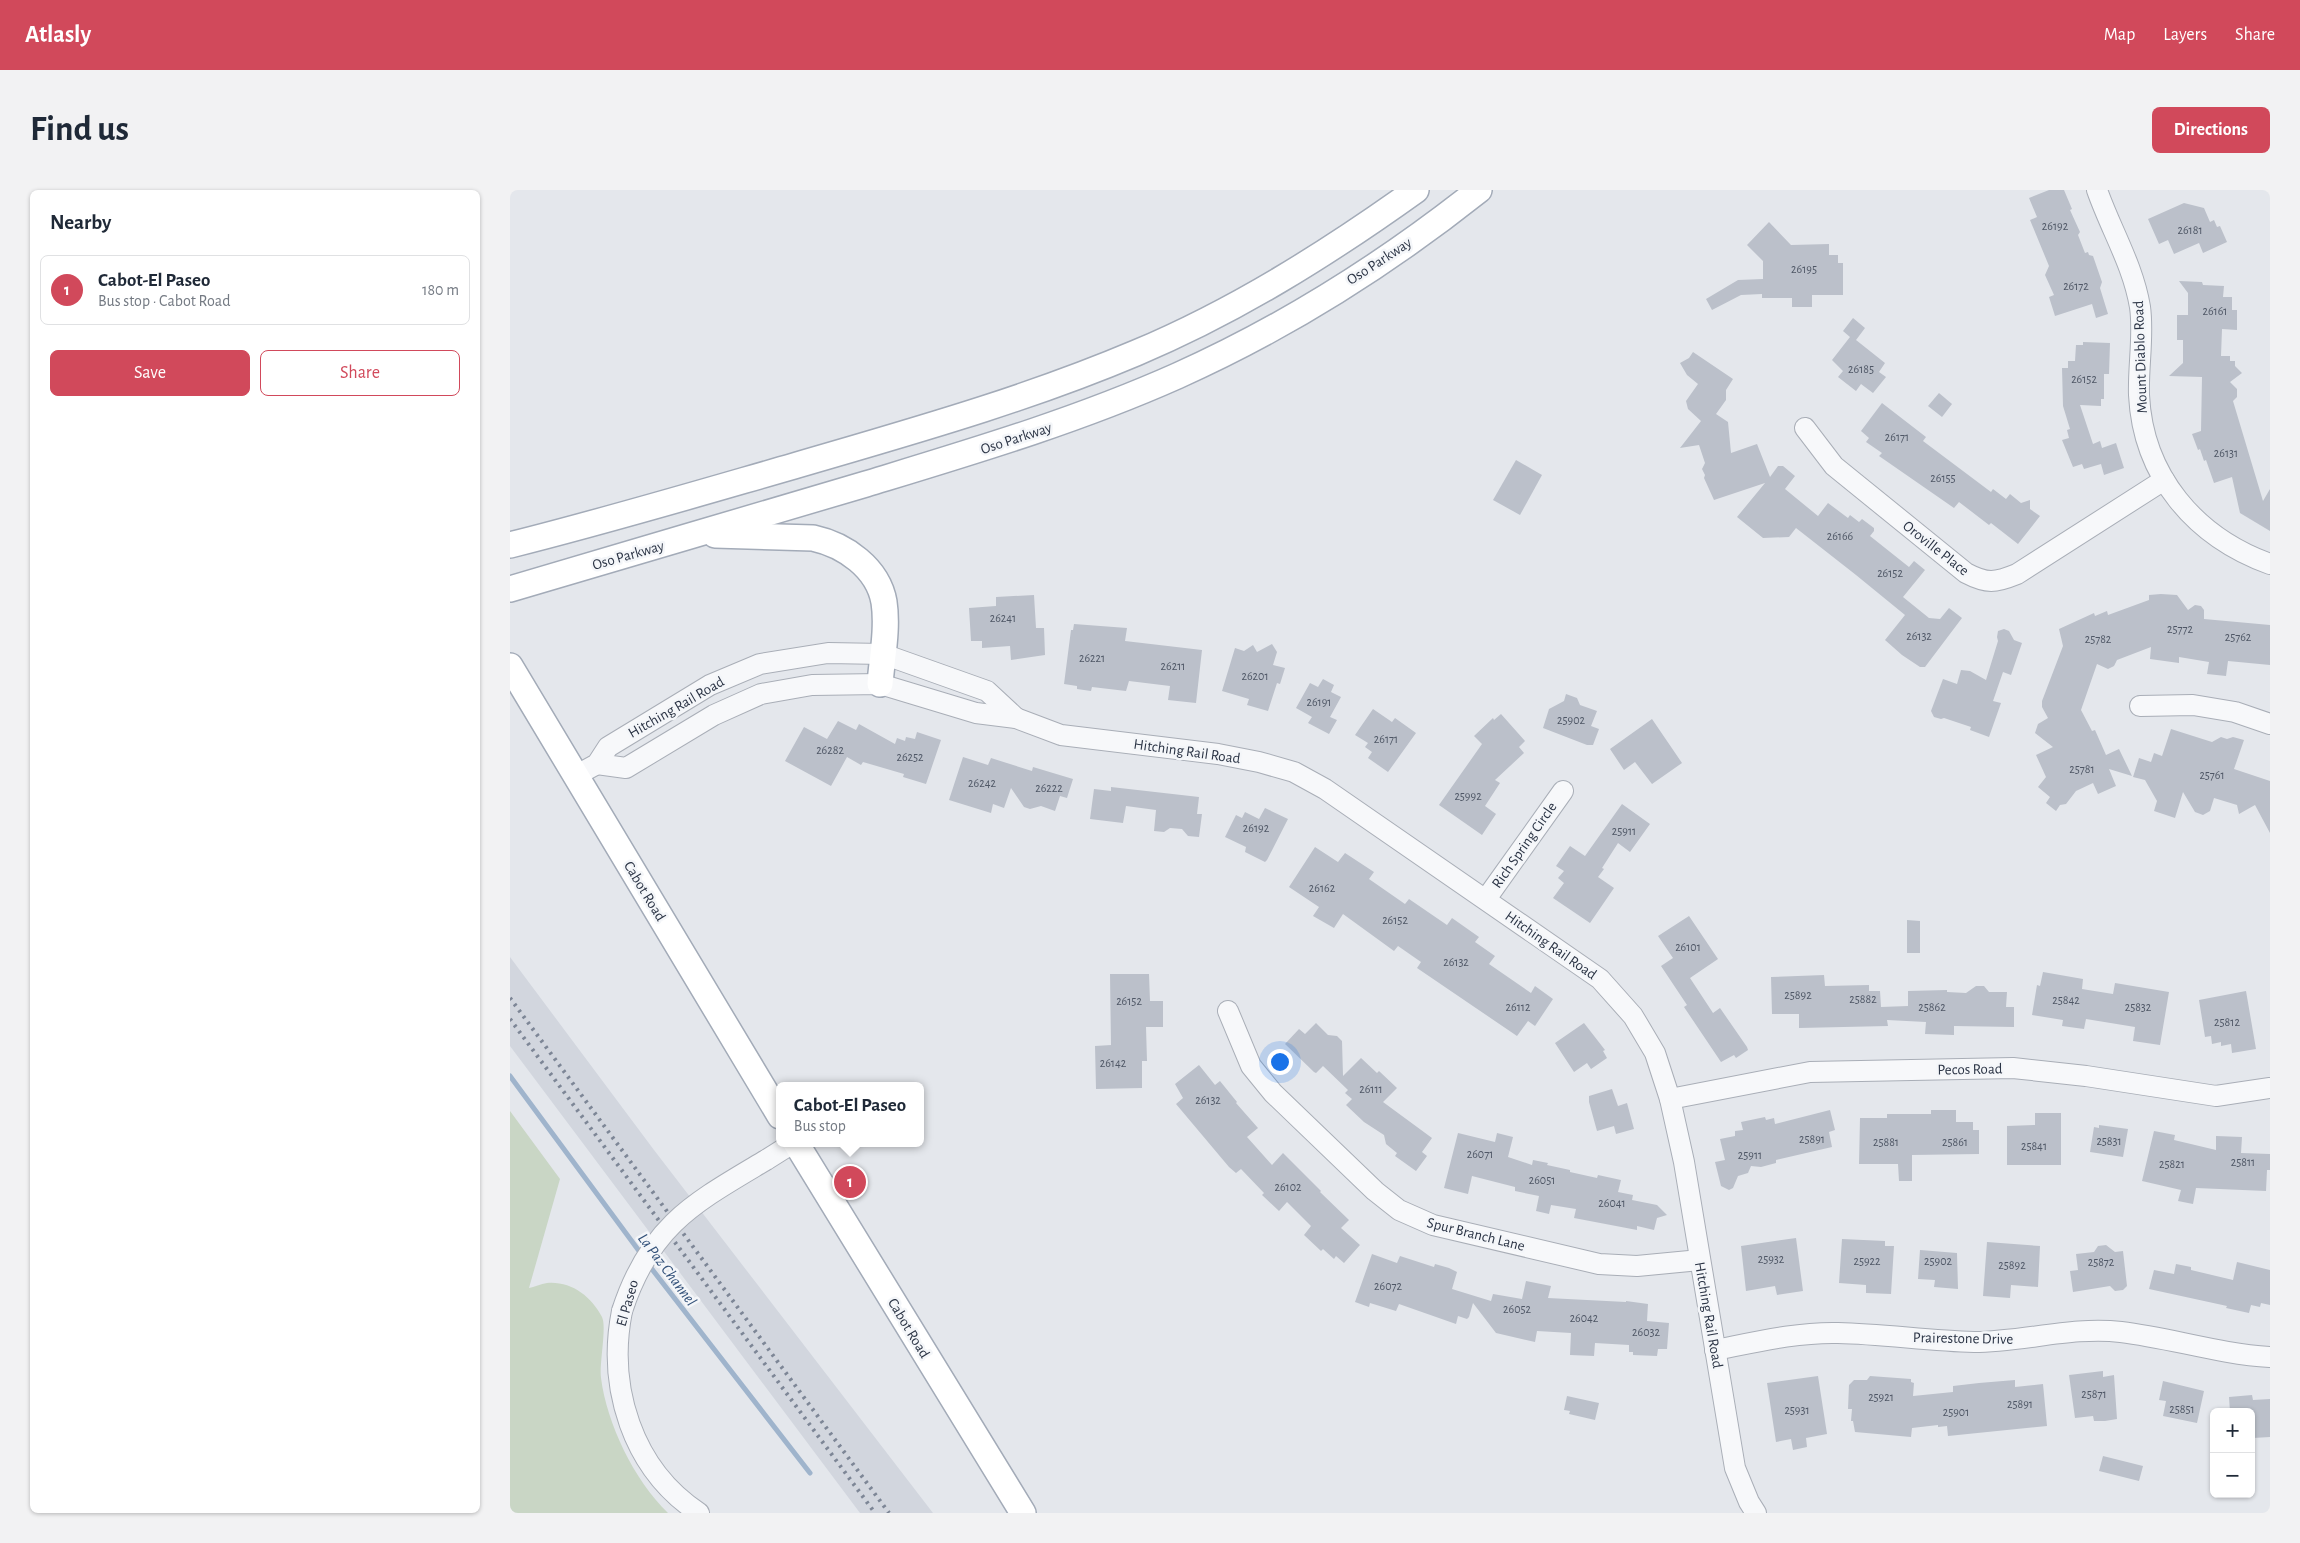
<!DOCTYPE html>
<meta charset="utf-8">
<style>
body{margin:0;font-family:"Alegreya Sans",sans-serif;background:#f2f2f3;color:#1f2937}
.controls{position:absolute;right:15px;bottom:15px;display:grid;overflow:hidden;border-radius:8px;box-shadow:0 1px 4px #0004}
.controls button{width:45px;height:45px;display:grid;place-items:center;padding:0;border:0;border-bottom:1px solid #e0e1e3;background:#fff;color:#1f2937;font:25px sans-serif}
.you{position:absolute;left:769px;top:871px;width:18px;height:18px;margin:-12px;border:4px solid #fff;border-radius:50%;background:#1a73e8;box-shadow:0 0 0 8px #1a73e833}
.badge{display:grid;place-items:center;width:32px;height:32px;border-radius:50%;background:#d1495b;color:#fff;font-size:16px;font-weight:700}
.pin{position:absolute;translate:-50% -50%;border:2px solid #fff;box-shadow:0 1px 5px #0006}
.popup{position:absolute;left:266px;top:892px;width:148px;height:65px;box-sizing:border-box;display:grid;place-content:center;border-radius:8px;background:#fff;filter:drop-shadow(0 1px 4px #0005);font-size:16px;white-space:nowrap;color:#747a83}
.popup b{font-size:19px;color:#1f2937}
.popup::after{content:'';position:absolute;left:50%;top:100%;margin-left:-10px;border:10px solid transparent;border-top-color:#fff}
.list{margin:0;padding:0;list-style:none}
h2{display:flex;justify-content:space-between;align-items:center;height:65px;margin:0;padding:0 20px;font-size:21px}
h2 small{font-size:16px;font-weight:400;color:#747a83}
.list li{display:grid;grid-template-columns:32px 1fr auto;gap:15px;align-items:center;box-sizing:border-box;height:70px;margin:0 10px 10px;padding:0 10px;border:1px solid #e0e1e3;border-radius:8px}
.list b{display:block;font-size:19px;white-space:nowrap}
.list p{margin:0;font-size:16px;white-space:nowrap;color:#747a83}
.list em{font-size:16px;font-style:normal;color:#747a83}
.actions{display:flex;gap:10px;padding:15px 20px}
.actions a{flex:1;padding:11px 0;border:1px solid #d1495b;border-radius:8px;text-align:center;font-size:18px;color:#d1495b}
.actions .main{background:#d1495b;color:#fff}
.map{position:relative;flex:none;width:1760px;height:1323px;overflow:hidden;border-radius:8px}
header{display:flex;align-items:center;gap:30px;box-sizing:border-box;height:70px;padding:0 25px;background:#d1495b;color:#fff}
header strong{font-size:24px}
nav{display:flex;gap:28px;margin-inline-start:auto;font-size:18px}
.intro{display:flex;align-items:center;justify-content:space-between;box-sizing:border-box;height:120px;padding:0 30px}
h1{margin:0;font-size:35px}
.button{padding:12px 22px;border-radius:8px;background:#d1495b;color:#fff;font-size:18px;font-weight:700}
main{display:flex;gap:30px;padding:0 30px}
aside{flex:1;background:#fff;border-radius:8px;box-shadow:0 1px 4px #0004}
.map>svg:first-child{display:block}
.built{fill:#d2d6de}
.green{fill:#c9d6c5}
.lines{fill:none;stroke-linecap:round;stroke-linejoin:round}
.stream{stroke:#9fb4cc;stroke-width:5}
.building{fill:#bbc0ca}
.minor-casing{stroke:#a9aeb7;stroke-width:22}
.major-casing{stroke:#a3abb8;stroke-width:28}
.minor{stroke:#f7f8fa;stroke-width:20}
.major{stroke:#fff;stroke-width:25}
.rail{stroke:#7d8696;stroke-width:4;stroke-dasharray:2.5 5;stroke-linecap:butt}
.minor-bridge-casing{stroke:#a9aeb7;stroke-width:22;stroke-linecap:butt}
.minor-bridge{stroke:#f7f8fa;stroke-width:20}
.labels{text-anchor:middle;stroke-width:5;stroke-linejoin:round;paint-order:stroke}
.number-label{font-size:12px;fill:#4f5766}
.street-label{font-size:15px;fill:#2b3445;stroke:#f4f6f9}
.water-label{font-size:16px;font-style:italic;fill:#34527a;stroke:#f4f6f9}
</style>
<header>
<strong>Atlasly</strong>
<nav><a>Map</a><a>Layers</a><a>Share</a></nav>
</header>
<div class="intro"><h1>Find us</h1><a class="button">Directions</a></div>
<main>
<aside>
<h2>Nearby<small></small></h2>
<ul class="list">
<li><span class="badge">1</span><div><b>Cabot-El Paseo</b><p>Bus stop · Cabot Road</p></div><em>180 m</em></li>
</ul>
<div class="actions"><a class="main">Save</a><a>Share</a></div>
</aside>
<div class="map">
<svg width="1760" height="1323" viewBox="0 0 1760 1323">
<rect width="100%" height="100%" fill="#e4e7ec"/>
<polygon class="built" points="0,767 144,960 423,1323 350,1323 0,856"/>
<path class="green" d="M0,921L50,989L19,1098C24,1097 31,1094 37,1093C61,1091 81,1106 92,1127C97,1137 89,1174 91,1188C97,1234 124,1290 158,1323H0Z"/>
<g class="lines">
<g class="stream">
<polyline points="0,886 132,1065"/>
<polyline points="138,1074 300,1283"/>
</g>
</g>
<g class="building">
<polygon points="1539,0 1554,0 1562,19 1560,20 1570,42 1568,45 1575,63 1578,62 1579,65 1583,66 1592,92 1590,98 1598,124 1586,128 1582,114 1545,126 1539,107 1544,105 1535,85 1539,76 1520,30 1527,27 1519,8"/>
<polygon points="1674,13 1694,18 1700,32 1704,30 1707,37 1710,36 1717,52 1693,63 1689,53 1664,64 1658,50 1649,54 1638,29"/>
<polygon points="1259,32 1281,55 1319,54 1319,65 1328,65 1328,73 1333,73 1333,105 1302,105 1302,117 1282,117 1282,108 1252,108 1252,104 1231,105 1202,120 1196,109 1228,90 1253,89 1253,71 1237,55"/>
<polygon points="1669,91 1692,92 1693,95 1714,96 1713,107 1722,107 1722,120 1727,120 1727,140 1712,139 1711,166 1720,166 1720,171 1725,171 1725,176 1732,183 1720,192 1727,199 1727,207 1723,211 1753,311 1760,299 1760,341 1730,323 1722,287 1704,293 1696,270 1694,271 1690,259 1688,260 1682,244 1691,241 1692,187 1659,186 1673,173 1673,150 1667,150 1667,125 1678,125 1678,103"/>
<polygon points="1343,128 1355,138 1346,150 1375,173 1369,182 1376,187 1363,203 1351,194 1346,201 1328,187 1333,181 1322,170 1340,147 1333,141"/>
<polygon points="1573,152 1600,153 1599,184 1594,184 1594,209 1591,209 1591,216 1570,215 1583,254 1590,251 1592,258 1606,253 1614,278 1594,285 1591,274 1574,279 1572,274 1563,277 1552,250 1559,248 1557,240 1560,239 1553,216 1552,178 1558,178 1558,171 1565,171 1566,155 1573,155"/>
<polygon points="1183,162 1223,189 1216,200 1216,210 1206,224 1218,232 1221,263 1247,254 1260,287 1268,276 1273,276 1285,286 1275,299 1308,326 1318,313 1338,328 1340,325 1349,332 1352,329 1364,338 1364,341 1360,346 1399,377 1404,371 1415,380 1393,407 1419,428 1430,429 1439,418 1452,428 1415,477 1410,477 1392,465 1375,450 1395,425 1346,385 1286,338 1279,347 1253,348 1227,327 1255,293 1204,310 1194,288 1195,285 1192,279 1195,273 1189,255 1170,258 1191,231 1178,219 1176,211 1188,194 1177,185 1170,173 1179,168"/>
<polygon points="1429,203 1442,214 1432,227 1418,216"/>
<polygon points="1372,213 1416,247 1413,251 1481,302 1483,299 1496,309 1500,304 1511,313 1520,310 1520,319 1530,326 1508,354 1481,333 1479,335 1449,312 1444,318 1369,266 1372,263 1356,252 1359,248 1351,241"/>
<polygon points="1006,270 1032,285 1010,325 983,310"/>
<polygon points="1651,404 1667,405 1678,420 1685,415 1691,416 1694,420 1694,429 1760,435 1760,475 1718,471 1716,486 1697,484 1699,472 1669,467 1669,473 1640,469 1641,457 1607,470 1604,476 1598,479 1587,474 1571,520 1582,541 1585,540 1596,565 1609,559 1622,586 1599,579 1606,596 1588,604 1583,593 1566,601 1556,614 1550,615 1546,621 1536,613 1540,607 1528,597 1536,587 1526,565 1543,557 1525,543 1528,534 1538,528 1532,517 1532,511 1553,456 1549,439 1584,423 1585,426 1597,421 1598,425 1639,410 1639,405"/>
<polygon points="524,405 526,438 534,438 535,465 501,470 500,456 472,458 472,451 461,451 459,418 486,416 486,407"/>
<polygon points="564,434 617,438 615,451 692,460 686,513 658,510 660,496 619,491 616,501 582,497 581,501 567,499 567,496 554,494 561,440 563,440"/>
<polygon points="1494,439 1499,441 1504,450 1512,453 1501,485 1493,482 1483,511 1491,513 1479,547 1460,540 1461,537 1434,528 1431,529 1424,527 1421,521 1433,489 1447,494 1451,480 1460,481 1476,490 1488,451 1487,447 1488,441"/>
<polygon points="762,454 767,462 763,475 775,478 770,494 767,493 758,521 737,515 739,509 712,501 725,458 734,461 743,455 747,462"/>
<polygon points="813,489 824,495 821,502 831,507 820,527 827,530 819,544 798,533 802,527 786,518 800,493 808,497"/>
<polygon points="1056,504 1067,508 1070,515 1087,521 1081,536 1089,539 1083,555 1077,555 1033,538 1039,519 1054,511"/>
<polygon points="863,519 882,532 885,528 906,543 878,582 858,568 862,562 855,557 858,553 845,545"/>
<polygon points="991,524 1015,551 1009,557 1014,563 985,590 990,593 975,616 986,624 972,645 929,615 972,554 964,546 983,528 984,530"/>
<polygon points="1142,529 1172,573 1142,594 1125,572 1114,580 1100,559"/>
<polygon points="328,531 346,540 349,534 385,554 387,548 395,551 396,547 405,549 407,542 431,550 416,594 393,587 394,584 353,572 351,575 337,567 321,596 275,571 294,537 317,549"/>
<polygon points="1661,539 1702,552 1711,547 1717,549 1723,547 1734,550 1724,579 1760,591 1760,643 1745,615 1729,624 1727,615 1704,608 1700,621 1693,625 1685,622 1673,602 1665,628 1644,621 1647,611 1635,590 1623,587 1629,568 1641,572 1644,563 1652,566"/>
<polygon points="453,567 478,575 481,568 522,581 523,577 563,589 557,608 550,606 545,621 531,616 520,619 514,617 501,598 494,618 483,614 481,623 439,610"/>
<polygon points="601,597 689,607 687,624 692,624 689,647 678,646 672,639 660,638 654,642 644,641 646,620 616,616 613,633 580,629 584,599 601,601"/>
<polygon points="1112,614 1140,634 1120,662 1108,653 1092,678 1094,679 1088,687 1104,698 1080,733 1043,708 1054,693 1048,688 1054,681 1046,676 1060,656 1075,666"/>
<polygon points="755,618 778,629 757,670 755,672 735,662 736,657 715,647 726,625 732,628 735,622 749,629"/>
<polygon points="805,657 828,672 835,663 864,682 859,689 895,714 899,709 937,735 942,728 969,747 965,752 985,766 979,774 1021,803 1025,796 1043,809 1025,836 1018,831 1007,846 907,778 911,772 888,756 884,761 833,724 824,738 803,726 809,717 779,697"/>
<polygon points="1179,726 1208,769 1180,788 1203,823 1210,818 1237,857 1238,860 1226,868 1224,865 1211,872 1174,817 1177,815 1151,776 1163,768 1148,746"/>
<polygon points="1397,730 1410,731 1410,763 1397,763"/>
<polygon points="1533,782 1573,789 1572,799 1603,804 1605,793 1659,802 1650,855 1623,851 1625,837 1576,829 1574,839 1552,836 1553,830 1522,825 1527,795 1530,796"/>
<polygon points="600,784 639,784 640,811 653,811 653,837 636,837 637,871 632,871 632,898 586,899 585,856 601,855"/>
<polygon points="1314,785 1315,796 1359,795 1359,801 1370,801 1371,817 1398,816 1398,801 1437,800 1437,802 1456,803 1466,796 1474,796 1479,802 1497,802 1496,817 1504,817 1504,837 1444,836 1444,845 1415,844 1416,832 1377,830 1378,836 1289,838 1289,824 1262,824 1261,787"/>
<polygon points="1736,801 1746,859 1722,863 1721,854 1711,856 1711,852 1702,854 1701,846 1695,847 1689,810"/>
<polygon points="806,833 818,845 827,846 832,851 833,886 851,868 867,883 869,881 887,898 873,912 922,948 912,962 917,966 906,981 885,966 887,963 876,954 874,945 854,932 836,915 842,909 835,903 838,900 813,876 806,883 804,882 775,854 789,839 795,844"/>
<polygon points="1074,833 1095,860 1093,861 1097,868 1081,879 1077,873 1064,882 1045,853"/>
<polygon points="689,875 705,895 710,891 727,912 726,913 748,938 737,947 762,975 773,963 811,1001 810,1002 839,1030 831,1038 850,1055 834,1073 826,1066 824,1069 813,1059 811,1061 794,1045 801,1036 777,1012 769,1021 752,1005 754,1003 731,979 726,983 719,977 666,914 673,908 665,894"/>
<polygon points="1102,899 1108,916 1117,913 1124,939 1106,944 1104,936 1087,941 1079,912 1079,906"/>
<polygon points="1320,920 1325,940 1319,942 1322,957 1266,970 1266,973 1251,977 1241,976 1238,983 1228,986 1223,998 1219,1000 1211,996 1205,972 1215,970 1210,949 1225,946 1225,941 1233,940 1231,932 1255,927 1256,930 1264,928 1265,934"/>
<polygon points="1421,920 1446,920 1446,932 1463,932 1463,940 1469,940 1469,964 1402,965 1402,991 1389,991 1388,974 1349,974 1350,928 1377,928 1377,924 1421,924"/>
<polygon points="1525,923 1551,923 1551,975 1497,975 1497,936 1525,935"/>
<polygon points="1589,935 1618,939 1613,967 1580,962 1584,937 1589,938"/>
<polygon points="1644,941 1665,945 1664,950 1706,960 1706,946 1732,947 1731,963 1760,964 1760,980 1757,980 1756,1001 1686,998 1683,1014 1668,1011 1671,1000 1632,991"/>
<polygon points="948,943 985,952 987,943 1003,947 998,967 1022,975 1023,970 1038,973 1037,975 1060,980 1060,982 1087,988 1088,985 1111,990 1108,1002 1123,1005 1122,1010 1147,1015 1157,1025 1147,1028 1144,1040 1127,1036 1127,1040 1064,1028 1066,1019 1041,1015 1039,1024 1026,1021 1029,1006 1005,1001 1005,997 962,986 958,1004 934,998"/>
<polygon points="1286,1048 1293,1101 1267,1105 1265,1096 1236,1101 1231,1056"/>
<polygon points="1332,1049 1375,1051 1375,1056 1384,1056 1381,1104 1356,1103 1356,1095 1329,1093"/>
<polygon points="1477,1052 1530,1056 1528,1097 1501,1095 1500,1108 1473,1106"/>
<polygon points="1596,1055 1605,1062 1613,1061 1617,1096 1613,1100 1605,1101 1600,1096 1563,1102 1560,1081 1568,1080 1566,1064 1584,1062 1588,1056"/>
<polygon points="1410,1060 1447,1063 1448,1099 1424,1097 1425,1090 1408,1089"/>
<polygon points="862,1064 887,1073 890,1066 924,1077 925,1074 939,1078 947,1082 942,1099 981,1111 983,1104 1012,1109 1016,1091 1041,1096 1038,1108 1116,1112 1116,1111 1138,1114 1137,1131 1159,1133 1157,1159 1148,1159 1147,1166 1123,1165 1123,1162 1119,1162 1119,1155 1085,1153 1084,1166 1060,1165 1061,1143 1027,1141 1025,1152 986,1143 963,1113 959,1127 957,1129 948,1126 946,1134 889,1114 886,1121 860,1113 859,1117 845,1112"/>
<polygon points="1727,1072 1760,1080 1760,1115 1751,1113 1750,1117 1741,1115 1739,1123 1716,1118 1717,1116 1639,1099 1644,1080 1664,1084 1666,1074 1681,1077 1681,1080 1723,1090"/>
<polygon points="1593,1181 1593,1187 1604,1185 1607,1229 1595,1231 1584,1231 1583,1226 1565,1228 1559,1185"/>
<polygon points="1308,1186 1317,1244 1296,1248 1297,1257 1283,1260 1281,1249 1266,1252 1257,1193"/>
<polygon points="1360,1186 1401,1189 1401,1192 1404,1193 1403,1206 1443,1202 1443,1196 1469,1193 1505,1190 1505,1197 1533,1194 1537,1236 1438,1246 1437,1236 1428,1237 1428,1235 1402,1238 1401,1247 1345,1242 1343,1231 1341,1231 1342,1219 1338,1219 1339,1195 1344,1190 1357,1190"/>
<polygon points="1653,1191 1694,1201 1687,1233 1653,1226 1656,1211 1649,1210"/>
<polygon points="1742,1205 1743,1210 1760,1209 1760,1247 1743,1248 1741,1222 1720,1222 1719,1207"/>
<polygon points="1057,1206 1089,1213 1085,1230 1059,1224 1060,1221 1054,1220"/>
<polygon points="1593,1266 1633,1276 1629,1291 1589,1281"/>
</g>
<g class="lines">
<g class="minor-casing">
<g id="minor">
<path d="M1587,0C1601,40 1623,75 1630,117C1634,145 1628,176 1629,205C1633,286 1685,347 1760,374"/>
<path d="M1295,238L1324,276L1456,383C1477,394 1485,393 1507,384L1654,290"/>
<polyline points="1630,516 1683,515 1725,522 1760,534"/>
<polyline points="87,574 116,578 204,525 251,504 302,495 370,494 466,523 506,528 551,545 708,564 749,572 784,582 815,599 1090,789 1123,826 1145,863 1160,909 1174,972 1225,1278 1239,1312 1246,1323"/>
<polyline points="76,580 87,574 98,557 200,495 250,474 318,463 373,464 477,501 506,528"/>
<polyline points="976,709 1053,601"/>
<polyline points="718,821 741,876 763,903 865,1001 889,1020 923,1035 1089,1074 1127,1076 1190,1070"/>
<polyline points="1160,909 1300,882 1503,878 1576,886 1706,906 1760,898"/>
<polyline points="256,970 283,953"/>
<path d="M112,1121C97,1197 122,1279 189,1323"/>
<path d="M1205,1160C1246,1152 1287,1142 1328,1143C1374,1144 1419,1151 1464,1152C1513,1152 1563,1136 1611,1142C1661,1148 1709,1164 1760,1167"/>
</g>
</g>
<g class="major-casing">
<g id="major">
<path d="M205,345L303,348C335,355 368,378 374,412C378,438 372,468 370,494"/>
<path d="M0,355C96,331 190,303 284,276C400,242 515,210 626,163C726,121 818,63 906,0"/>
<path d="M0,399C119,364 237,329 356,294C461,262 566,231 667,186C774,138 877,73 969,0"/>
<polyline points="0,476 270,926"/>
<polyline points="286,953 513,1323"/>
</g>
</g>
<use href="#minor" class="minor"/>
<use href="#major" class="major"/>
<g class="rail">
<polyline points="0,808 379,1323"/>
<polyline points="0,829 365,1323"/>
</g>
<g class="minor-bridge-casing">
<path id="minor-bridge" d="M112,1121C140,1035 184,1013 256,970"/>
</g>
<use href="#minor-bridge" class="minor-bridge"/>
</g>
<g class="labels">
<g class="number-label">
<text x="1545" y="40">26192</text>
<text x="1680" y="44">26181</text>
<text x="1294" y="83">26195</text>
<text x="1566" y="100">26172</text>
<text x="1705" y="125">26161</text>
<text x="1351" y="183">26185</text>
<text x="1574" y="193">26152</text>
<text x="1387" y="251">26171</text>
<text x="1716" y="267">26131</text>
<text x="1433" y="292">26155</text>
<text x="1330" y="350">26166</text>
<text x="1380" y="387">26152</text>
<text x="493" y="432">26241</text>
<text x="1670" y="443">25772</text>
<text x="1409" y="450">26132</text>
<text x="1728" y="451">25762</text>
<text x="1588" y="453">25782</text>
<text x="582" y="472">26221</text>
<text x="663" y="480">26211</text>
<text x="745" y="490">26201</text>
<text x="809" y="516">26191</text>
<text x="1061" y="534">25902</text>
<text x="876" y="553">26171</text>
<text x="320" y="564">26282</text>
<text x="400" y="571">26252</text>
<text x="1572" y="583">25781</text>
<text x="1702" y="589">25761</text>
<text x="472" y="597">26242</text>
<text x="539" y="602">26222</text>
<text x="958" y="610">25992</text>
<text x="746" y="642">26192</text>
<text x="1114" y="645">25911</text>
<text x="812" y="702">26162</text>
<text x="885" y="734">26152</text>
<text x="1178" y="761">26101</text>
<text x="946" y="776">26132</text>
<text x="1288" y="809">25892</text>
<text x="1353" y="813">25882</text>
<text x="1556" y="814">25842</text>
<text x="619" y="815">26152</text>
<text x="1008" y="821">26112</text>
<text x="1422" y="821">25862</text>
<text x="1628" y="821">25832</text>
<text x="1717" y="836">25812</text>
<text x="603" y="877">26142</text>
<text x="861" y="903">26111</text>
<text x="698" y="914">26132</text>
<text x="1302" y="953">25891</text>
<text x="1599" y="955">25831</text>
<text x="1376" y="956">25881</text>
<text x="1445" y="956">25861</text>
<text x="1524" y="960">25841</text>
<text x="970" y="968">26071</text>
<text x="1240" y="969">25911</text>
<text x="1733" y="976">25811</text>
<text x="1662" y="978">25821</text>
<text x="1032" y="994">26051</text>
<text x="778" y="1001">26102</text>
<text x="1102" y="1017">26041</text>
<text x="1261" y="1073">25932</text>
<text x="1357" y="1075">25922</text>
<text x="1428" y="1075">25902</text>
<text x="1591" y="1076">25872</text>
<text x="1502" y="1079">25892</text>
<text x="878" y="1100">26072</text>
<text x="1007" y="1123">26052</text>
<text x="1074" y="1132">26042</text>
<text x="1136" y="1146">26032</text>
<text x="1584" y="1208">25871</text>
<text x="1371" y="1211">25921</text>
<text x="1510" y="1218">25891</text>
<text x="1672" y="1223">25851</text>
<text x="1287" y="1224">25931</text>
<text x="1446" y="1226">25901</text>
</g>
<g class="street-label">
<text transform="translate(869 71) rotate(-33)" y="5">Oso Parkway</text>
<text transform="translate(1630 167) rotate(-92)" y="5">Mount Diablo Road</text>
<text transform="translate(506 248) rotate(-18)" y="5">Oso Parkway</text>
<text transform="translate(1426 358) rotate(38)" y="5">Oroville Place</text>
<text transform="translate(118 365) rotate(-16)" y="5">Oso Parkway</text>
<text transform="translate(166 517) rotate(-30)" y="5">Hitching Rail Road</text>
<text transform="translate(677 561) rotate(8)" y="5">Hitching Rail Road</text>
<text transform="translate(1014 655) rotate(-55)" y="5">Rich Spring Circle</text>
<text transform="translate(135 701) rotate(59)" y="5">Cabot Road</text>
<text transform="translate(1041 755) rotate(35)" y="5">Hitching Rail Road</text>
<text transform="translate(1460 879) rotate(-1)" y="5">Pecos Road</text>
<text transform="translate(966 1044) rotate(14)" y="5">Spur Branch Lane</text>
<text transform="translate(117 1113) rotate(-74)" y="5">El Paseo</text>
<text transform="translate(1199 1125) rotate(80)" y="5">Hitching Rail Road</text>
<text transform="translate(399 1138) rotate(59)" y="5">Cabot Road</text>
<text transform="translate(1453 1148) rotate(1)" y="5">Prairestone Drive</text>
</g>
<g class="water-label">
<text transform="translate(158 1079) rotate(53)" y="6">La Paz Channel</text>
</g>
</g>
</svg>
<div class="controls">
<button>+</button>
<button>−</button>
</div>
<div class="you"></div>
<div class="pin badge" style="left:340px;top:992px">1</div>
<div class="popup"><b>Cabot-El Paseo</b>Bus stop</div>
</div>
</main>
